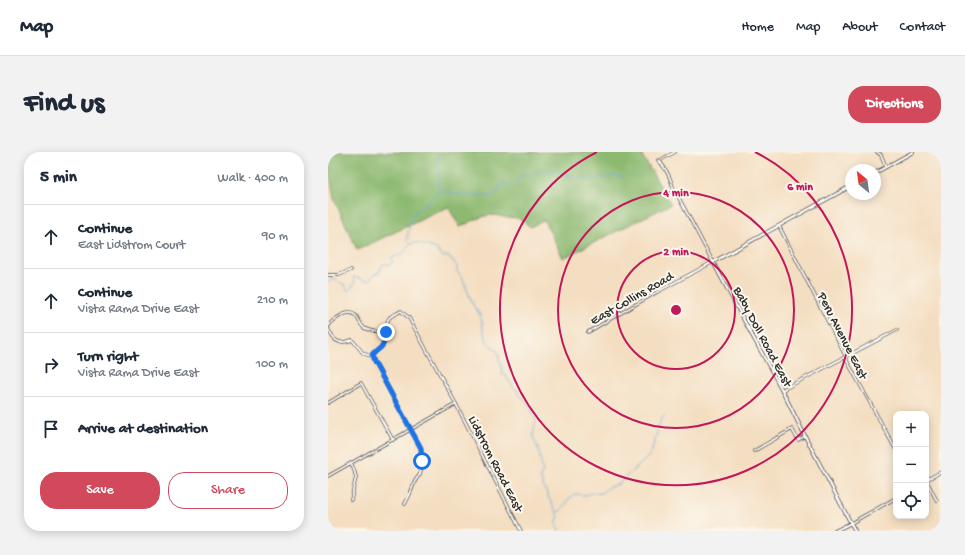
<!DOCTYPE html>
<meta charset="utf-8">
<style>
body{margin:0;font-family:"Gochi Hand",sans-serif;background:#f2f2f3;color:#1f2937}
.controls{position:absolute;right:12px;bottom:12px;display:grid;overflow:hidden;border-radius:8px;box-shadow:0 2px 10px #0003}
.controls button{width:36px;height:36px;display:grid;place-items:center;padding:0;border:0;border-bottom:1px solid #e0e1e3;background:#fff;color:#1f2937;font:20px sans-serif}
.compass{position:absolute;left:517px;top:12px;width:36px;height:36px;border-radius:50%;background:#fff;box-shadow:0 2px 10px #0003;rotate:331deg}
.stop{position:absolute;width:12px;height:12px;margin:-9px;border:3px solid #1a73e8;border-radius:50%;background:#fff}
.stop.end{background:#1a73e8;border-color:#fff;box-shadow:0 1px 4px #0008}
.list{margin:0;padding:0;list-style:none}
h2{display:flex;justify-content:space-between;align-items:center;height:52px;margin:0;padding:0 16px;font-size:17px}
h2 small{font-size:13px;font-weight:400;color:#747a83}
.list li{display:grid;grid-template-columns:26px 1fr auto;gap:12px;align-items:center;box-sizing:border-box;height:64px;padding:0 16px;border-top:1px solid #e0e1e3}
.list b{display:block;font-size:15px;white-space:nowrap}
.list p{margin:0;font-size:13px;white-space:nowrap;color:#747a83}
.list em{font-size:13px;font-style:normal;color:#747a83}
.actions{display:flex;gap:8px;padding:12px 16px}
.actions a{flex:1;padding:9px 0;border:1px solid #d1495b;border-radius:16px;text-align:center;font-size:14px;color:#d1495b}
.actions .main{background:#d1495b;color:#fff}
.icon{flex:none;width:22px;height:22px;fill:none;stroke:currentColor;stroke-width:2;stroke-linecap:round;stroke-linejoin:round}
.map{position:relative;flex:none;width:613px;height:379px;overflow:hidden;border-radius:16px}
header{display:flex;align-items:center;gap:24px;box-sizing:border-box;height:56px;padding:0 20px;background:#fff;border-bottom:1px solid #e0e1e3}
header strong{font-size:19px}
nav{display:flex;gap:22px;margin-inline-start:auto;font-size:14px}
.intro{display:flex;align-items:center;justify-content:space-between;box-sizing:border-box;height:96px;padding:0 24px}
h1{margin:0;font-size:28px}
.button{padding:10px 18px;border-radius:16px;background:#d1495b;color:#fff;font-size:14px;font-weight:700}
main{display:flex;gap:24px;padding:0 24px}
aside{flex:1;background:#fff;border-radius:16px;box-shadow:0 2px 10px #0003}
.map>svg:first-child{display:block}
.forest{fill:#8db971;stroke:#5c724e}
.lines{fill:none;stroke-linecap:round;stroke-linejoin:round}
.stream{stroke:#5ca5d3;stroke-width:1}
.minor-casing{stroke:#494642;stroke-width:3.5}
.tertiary-casing{stroke:#494642;stroke-width:4}
.minor{stroke:#fff;stroke-width:2}
.tertiary{stroke:#fff;stroke-width:2.5}
.route{stroke:#1a73e8;stroke-width:5}
.ring{fill:none;stroke:#c2185b;stroke-width:2}
.labels{text-anchor:middle;stroke-width:4;stroke-linejoin:round;paint-order:stroke}
.street-label{font-size:13px;fill:#2b2b2b;stroke:#fbf7ec}
.centre{fill:#c2185b;stroke:#fbf7ec;stroke-width:2}
.ring-label{font-size:12px;text-anchor:middle;font-weight:bold;fill:#c2185b;stroke:#fbf7ec;stroke-width:4;stroke-linejoin:round;paint-order:stroke}
</style>
<header>
<strong>Map</strong>
<nav><a>Home</a><a>Map</a><a>About</a><a>Contact</a></nav>
</header>
<div class="intro"><h1>Find us</h1><a class="button">Directions</a></div>
<main>
<aside>
<h2>5 min<small>Walk · 400 m</small></h2>
<ul class="list">
<li><svg class="icon" aria-label="ahead" viewBox="0 0 24 24"><path d="M12 20V5M6 11l6-6 6 6"/></svg><div><b>Continue</b><p>East Lidstrom Court</p></div><em>90 m</em></li>
<li><svg class="icon" aria-label="ahead" viewBox="0 0 24 24"><path d="M12 20V5M6 11l6-6 6 6"/></svg><div><b>Continue</b><p>Vista Rama Drive East</p></div><em>210 m</em></li>
<li><svg class="icon" aria-label="right" viewBox="0 0 24 24"><path d="M7 20v-9h11M14 6l5 5-5 5"/></svg><div><b>Turn right</b><p>Vista Rama Drive East</p></div><em>100 m</em></li>
<li><svg class="icon" aria-label="arrive" viewBox="0 0 24 24"><path d="M6 21V4h12l-3 4 3 4H6"/></svg><div><b>Arrive at destination</b></div></li>
</ul>
<div class="actions"><a class="main">Save</a><a>Share</a></div>
</aside>
<div class="map">
<svg width="613" height="379" viewBox="0 0 613 379">
<rect width="100%" height="100%" fill="#fbf7ec"/>
<filter id="ink" filterUnits="userSpaceOnUse"><feTurbulence type="fractalNoise" baseFrequency=".025" numOctaves="2"/><feDisplacementMap in="SourceGraphic" scale="8" xChannelSelector="R" yChannelSelector="G"/><feConvolveMatrix kernelMatrix="1 2 1 2 8 2 1 2 1" color-interpolation-filters="sRGB"/></filter>
<filter id="wash" filterUnits="userSpaceOnUse"><feTurbulence type="fractalNoise" baseFrequency=".012" numOctaves="4" result="noise"/><feDisplacementMap in="SourceGraphic" scale="16" xChannelSelector="R" yChannelSelector="G"/><feGaussianBlur stdDeviation="0.9" result="paint"/><feColorMatrix in="noise" values="0 0 0 0 0 0 0 0 0 0 0 0 0 0 0 0 0 1.4 0 .05"/><feComposite in="paint" operator="in"/></filter>
<g filter="url(#wash)">
<rect width="100%" height="100%" fill="#f4dec1"/>
<path class="forest" d="M6,0H312L343,52L235,106L216,68L202,75C192,65 191,66 177,65C173,65 169,63 164,63C155,63 140,71 132,75L120,55L29,98L6,47L0,11Z"/>
<g class="lines">
<g class="stream">
<polyline points="110,39 111,18 109,8 111,0"/>
<polyline points="79,89 79,87 83,65 88,59 111,40 118,39 129,43 137,42 147,43 158,44 163,43 170,39 171,35 177,31 181,33 192,27 193,23 195,22 199,25 206,21 217,18 228,18 235,22 256,27 276,26 286,23 295,25"/>
<path d="M81,92L89,91L109,97L111,101L115,104L121,105L129,114V119L134,125L145,153L151,161L154,170L155,177L159,190L169,199L171,202V207L174,217V223L178,222L180,229L183,231L185,236L189,238L190,242L195,246L203,256L208,269L205,283L206,288L210,297L215,319L212,325C217,339 224,353 231,365L229,368V373L231,379"/>
<path d="M0,130L5,127L10,130L16,132L20,139L23,136L27,129L25,125C32,125 37,130 42,128L44,124L52,119L55,112C59,112 61,114 65,110L63,106C70,103 77,104 79,95L81,94V93"/>
<path d="M229,360C236,358 237,352 241,347C242,345 245,344 247,342L258,343L263,341H273L281,335L291,332L294,328L318,307L323,301L332,270L334,266L337,264"/>
</g>
</g>
</g>
<g filter="url(#ink)">
<g class="lines">
<g class="minor-casing">
<g id="minor">
<polyline points="549,0 553,3 558,15"/>
<polyline points="332,10 334,7 347,0"/>
<polyline points="451,74 518,205 519,209 568,298"/>
<polyline points="0,123 11,123 23,118"/>
<path d="M0,175C3,169 20,156 27,163C31,166 31,172 36,176C43,180 51,180 58,180"/>
<path d="M0,176C2,182 7,191 14,190C17,190 21,189 24,188L26,190L35,201L44,205"/>
<path d="M260,180L329,140L385,110L345,35C342,24 338,16 330,8"/>
<polyline points="454,238 569,178"/>
<polyline points="0,251 33,231 65,288"/>
<polyline points="426,299 464,277 470,288 477,284"/>
<polyline points="23,311 26,318 28,325 23,348"/>
<polyline points="0,324 128,252"/>
<polyline points="598,328 609,349"/>
<polyline points="598,328 613,320"/>
<path d="M77,352L82,342L87,329L92,322L94,314L93,297L46,210L44,204C47,199 52,197 55,192C59,184 56,171 62,165C65,163 70,161 73,159L81,166L128,252L193,379"/>
<polyline points="523,371 568,346"/>
</g>
</g>
<g class="tertiary-casing">
<g id="tertiary">
<polyline points="547,21 585,0"/>
<polyline points="523,34 385,110 418,172 454,238 477,284 527,379"/>
<polyline points="507,379 523,371"/>
</g>
</g>
<use href="#minor" class="minor"/>
<use href="#tertiary" class="tertiary"/>
</g>
</g>
<g class="lines" filter="url(#ink)">
<path class="route" d="M58,180C57,184 57,190 54,194C51,198 47,199 44,204L46,210L93,296L94,309"/>
</g>
<g class="ring">
<circle cx="348" cy="158" r="59"/>
<circle cx="348" cy="158" r="118"/>
<path d="M427 0A176 176 0 1 1 269 0"/>
</g>
<g class="labels">
<g class="street-label">
<text transform="translate(303 145) rotate(-30)" y="5">East Collins Road</text>
<text transform="translate(516 183) rotate(63)" y="5">Peru Avenue East</text>
<text transform="translate(436 184) rotate(62)" y="5">Baby Doll Road East</text>
<text transform="translate(169 311) rotate(63)" y="5">Lidstrom Road East</text>
</g>
</g>
<circle cx="348" cy="158" r="6" class="centre"/>
<g class="ring-label">
<text x="472" y="38">6 min</text>
<text x="348" y="44">4 min</text>
<text x="348" y="103">2 min</text>
</g>
</svg>
<div class="controls">
<button>+</button>
<button>−</button>
<button><svg class="icon" aria-label="locate" viewBox="0 0 24 24"><circle cx="12" cy="12" r="6"/><path d="M12 2v4M12 18v4M2 12h4M18 12h4"/></svg></button>
</div>
<svg class="compass" viewBox="-18 -18 36 36"><path d="M0-13l5 13h-10z" fill="#e53935"/><path d="M0 13l5-13h-10z" fill="#747a83"/></svg>
<div class="stop" style="left:94px;top:309px"></div>
<div class="stop end" style="left:58px;top:180px"></div>
</div>
</main>
